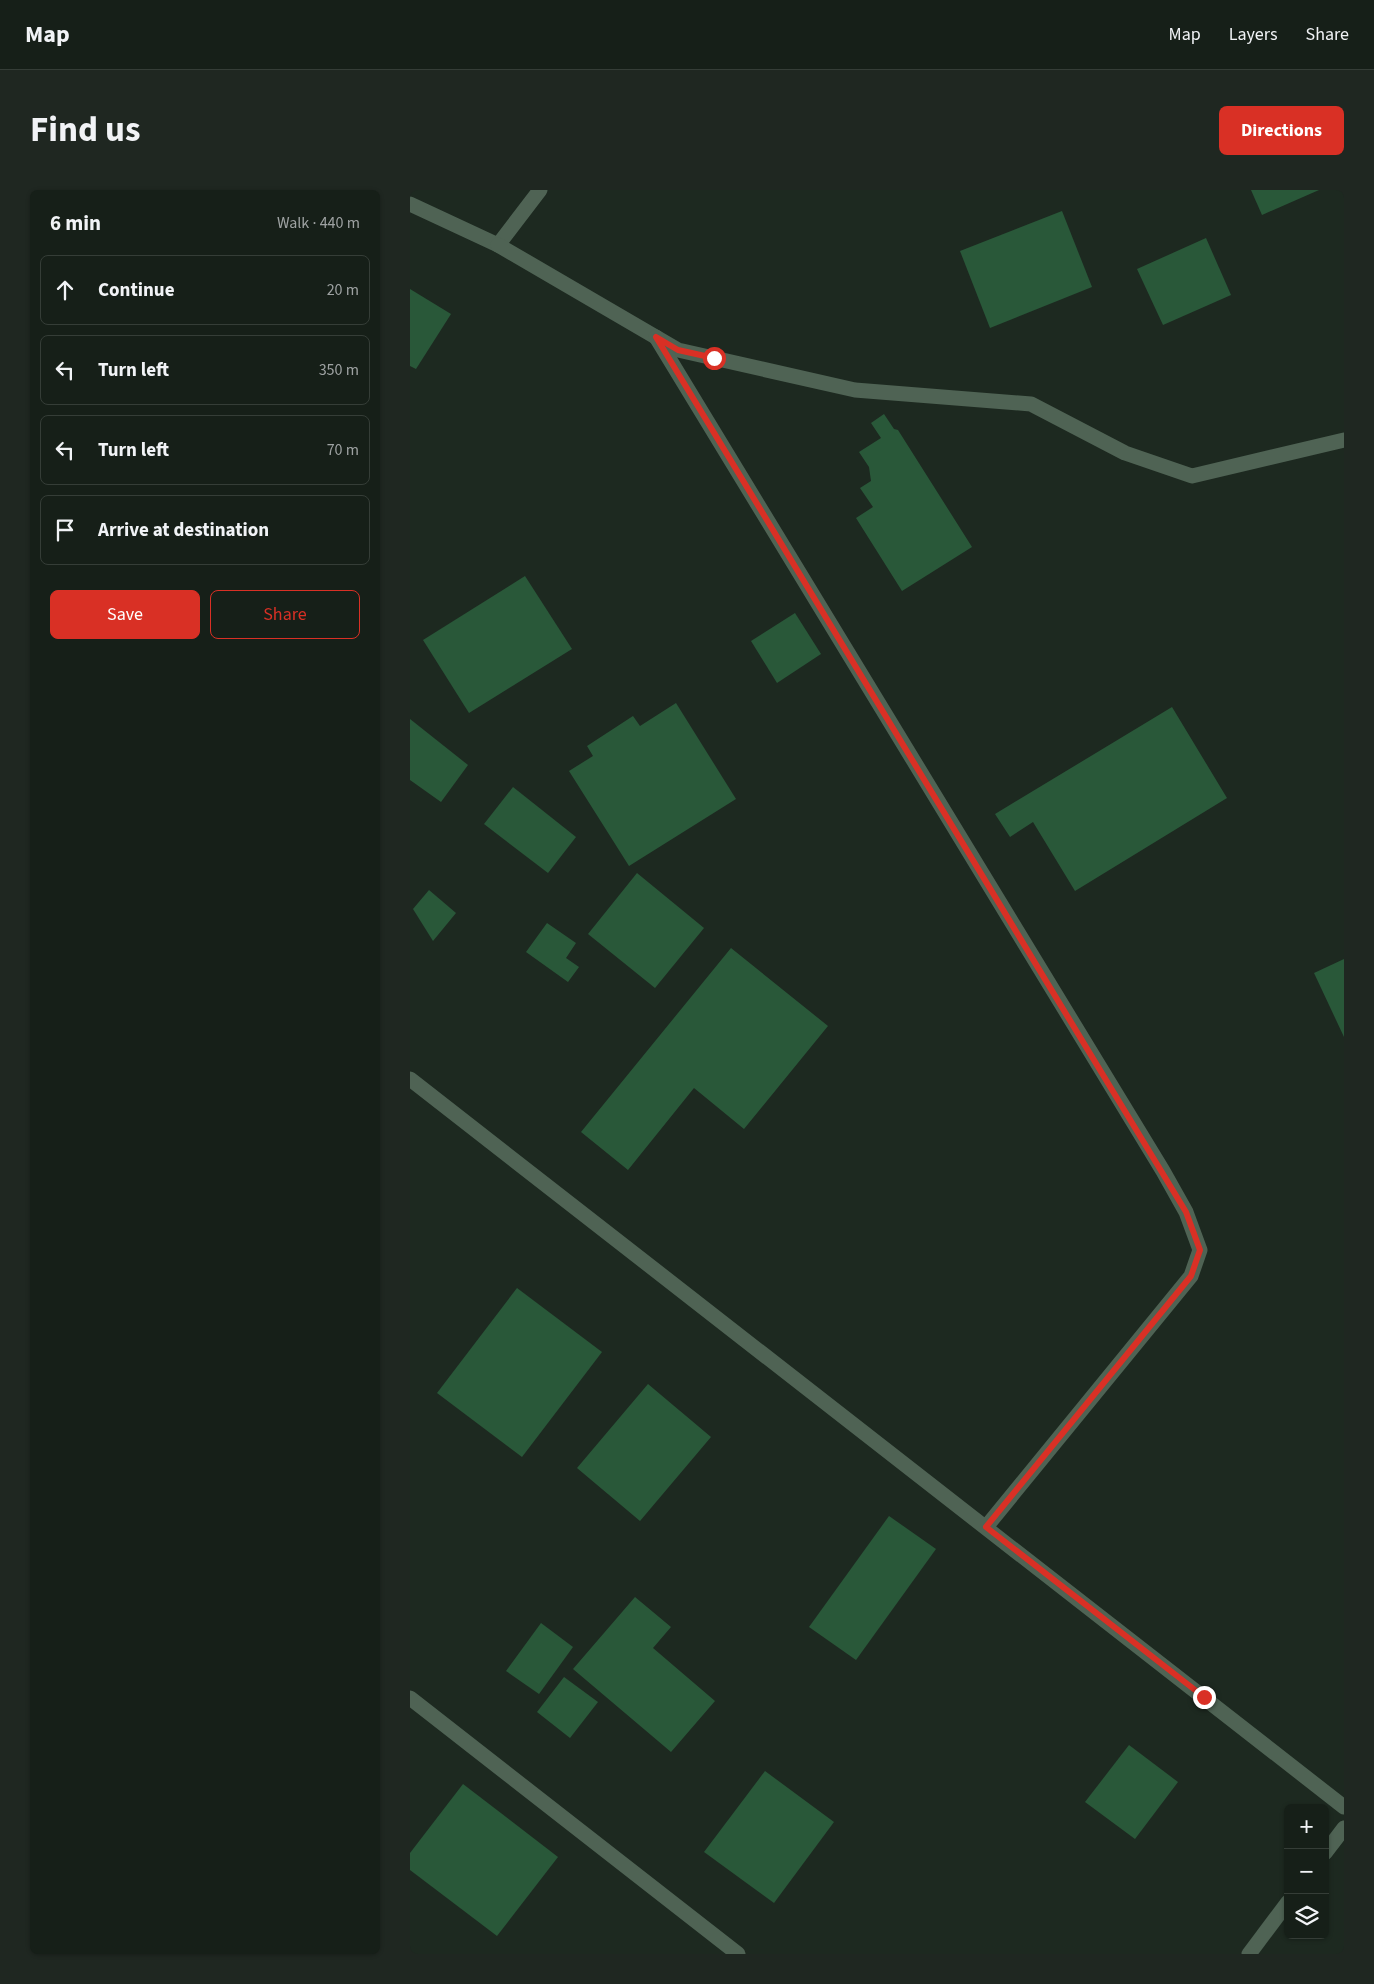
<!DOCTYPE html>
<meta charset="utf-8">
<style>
body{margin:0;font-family:"Source Sans 3",sans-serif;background:#1f2721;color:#f1f3f6}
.controls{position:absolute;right:15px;bottom:15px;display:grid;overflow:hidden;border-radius:8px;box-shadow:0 1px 4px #0004}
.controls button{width:45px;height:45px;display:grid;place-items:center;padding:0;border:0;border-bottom:1px solid #353d37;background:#161f18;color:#f1f3f6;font:25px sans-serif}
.stop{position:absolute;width:15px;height:15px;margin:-11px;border:4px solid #d93025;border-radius:50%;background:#fff}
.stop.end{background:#d93025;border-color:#fff;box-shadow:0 1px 5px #0008}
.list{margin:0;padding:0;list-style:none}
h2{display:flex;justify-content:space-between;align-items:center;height:65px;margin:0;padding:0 20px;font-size:21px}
h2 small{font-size:16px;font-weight:400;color:#9ea2a2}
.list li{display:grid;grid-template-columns:32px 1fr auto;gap:15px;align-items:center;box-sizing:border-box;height:70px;margin:0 10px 10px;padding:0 10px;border:1px solid #353d37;border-radius:8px}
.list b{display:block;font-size:19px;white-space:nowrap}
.list em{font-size:16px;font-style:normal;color:#9ea2a2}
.actions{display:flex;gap:10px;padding:15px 20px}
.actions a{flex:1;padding:11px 0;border:1px solid #d93025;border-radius:8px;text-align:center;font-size:18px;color:#d93025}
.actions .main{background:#d93025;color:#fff}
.icon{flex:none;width:28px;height:28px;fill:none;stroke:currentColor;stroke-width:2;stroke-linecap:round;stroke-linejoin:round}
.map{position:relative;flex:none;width:934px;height:1764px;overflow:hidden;border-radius:8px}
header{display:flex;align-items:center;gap:30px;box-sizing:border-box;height:70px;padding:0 25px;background:#161f18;border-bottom:1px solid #353d37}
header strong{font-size:24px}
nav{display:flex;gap:28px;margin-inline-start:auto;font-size:18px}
.intro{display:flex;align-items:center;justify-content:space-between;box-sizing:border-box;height:120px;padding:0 30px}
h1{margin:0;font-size:35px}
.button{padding:12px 22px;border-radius:8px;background:#d93025;color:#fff;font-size:18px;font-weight:700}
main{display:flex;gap:30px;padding:0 30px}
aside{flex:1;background:#161f18;border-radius:8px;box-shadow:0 1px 4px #0004}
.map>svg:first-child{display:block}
.building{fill:#295839}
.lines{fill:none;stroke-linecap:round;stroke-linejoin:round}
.minor{stroke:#4f6354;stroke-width:15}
.route{stroke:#d93025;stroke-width:6}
</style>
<header>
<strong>Map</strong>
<nav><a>Map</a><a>Layers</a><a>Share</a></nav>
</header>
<div class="intro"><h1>Find us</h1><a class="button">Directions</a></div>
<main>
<aside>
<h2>6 min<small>Walk · 440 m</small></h2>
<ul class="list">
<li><svg class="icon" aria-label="ahead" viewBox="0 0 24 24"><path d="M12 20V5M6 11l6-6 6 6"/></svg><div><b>Continue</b></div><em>20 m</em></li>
<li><svg class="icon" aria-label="left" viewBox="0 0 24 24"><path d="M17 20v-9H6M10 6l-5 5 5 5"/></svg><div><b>Turn left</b></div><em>350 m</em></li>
<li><svg class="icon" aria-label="left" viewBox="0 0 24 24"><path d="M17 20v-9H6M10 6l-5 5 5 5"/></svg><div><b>Turn left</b></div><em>70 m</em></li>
<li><svg class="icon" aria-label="arrive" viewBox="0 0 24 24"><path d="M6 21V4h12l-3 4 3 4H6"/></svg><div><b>Arrive at destination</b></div></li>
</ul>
<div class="actions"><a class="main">Save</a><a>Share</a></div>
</aside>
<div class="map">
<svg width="934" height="1764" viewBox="0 0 934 1764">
<rect width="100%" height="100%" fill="#1d2920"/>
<g class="building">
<polygon points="841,0 909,0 852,25"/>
<polygon points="652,21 682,97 580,138 550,61"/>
<polygon points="796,48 821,105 753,135 727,79"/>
<polygon points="0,99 41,124 6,179 0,176"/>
<polygon points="474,224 484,239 488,240 562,357 492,401 446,328 463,317 450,298 461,291 459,277 449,262 471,248 461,233"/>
<polygon points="115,386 162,459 59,523 13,450"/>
<polygon points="385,423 411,464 367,493 341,451"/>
<polygon points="266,513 326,609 219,676 159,581 183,566 177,556 223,526 230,536"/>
<polygon points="762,517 817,608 665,701 623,632 600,647 585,624"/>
<polygon points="0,529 58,575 31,612 0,590"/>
<polygon points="103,597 166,647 138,683 74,634"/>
<polygon points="227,683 294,738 245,798 178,744"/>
<polygon points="19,700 46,723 23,751 3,719"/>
<polygon points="137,733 166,753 156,768 169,777 158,792 116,762"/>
<polygon points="321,758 418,836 334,939 284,898 218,980 171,942"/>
<polygon points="934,769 934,847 904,783"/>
<polygon points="107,1098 192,1162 112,1267 27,1203"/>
<polygon points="238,1194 301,1247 230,1331 167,1278"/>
<polygon points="479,1326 526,1359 446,1470 399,1437"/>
<polygon points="225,1407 261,1437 243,1458 305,1511 261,1562 163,1479"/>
<polygon points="131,1433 163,1457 129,1504 96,1481"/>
<polygon points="154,1487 188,1512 160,1548 127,1522"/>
<polygon points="719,1555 768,1592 725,1649 675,1612"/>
<polygon points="355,1581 424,1632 364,1713 294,1662"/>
<polygon points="53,1594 148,1667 87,1746 0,1680 0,1663"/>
</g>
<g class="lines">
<g class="minor">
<polyline points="0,14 88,55 130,0"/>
<polyline points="88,55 268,160 445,200 621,214 715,263 782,286 934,250"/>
<polyline points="246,147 753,981 776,1022 790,1060 781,1086 576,1337"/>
<polyline points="0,889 934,1617"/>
<polyline points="0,1508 328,1764"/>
<polyline points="915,1663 934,1638"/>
<polyline points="839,1764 878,1712"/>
</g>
</g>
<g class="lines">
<polyline class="route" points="304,168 268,160 246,147 776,1022 790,1060 781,1086 576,1337 794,1507"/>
</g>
</svg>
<div class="controls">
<button>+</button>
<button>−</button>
<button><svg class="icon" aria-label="layers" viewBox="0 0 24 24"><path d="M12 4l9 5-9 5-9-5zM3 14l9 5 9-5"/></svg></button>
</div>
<div class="stop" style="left:304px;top:168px"></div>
<div class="stop end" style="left:794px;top:1507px"></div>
</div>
</main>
